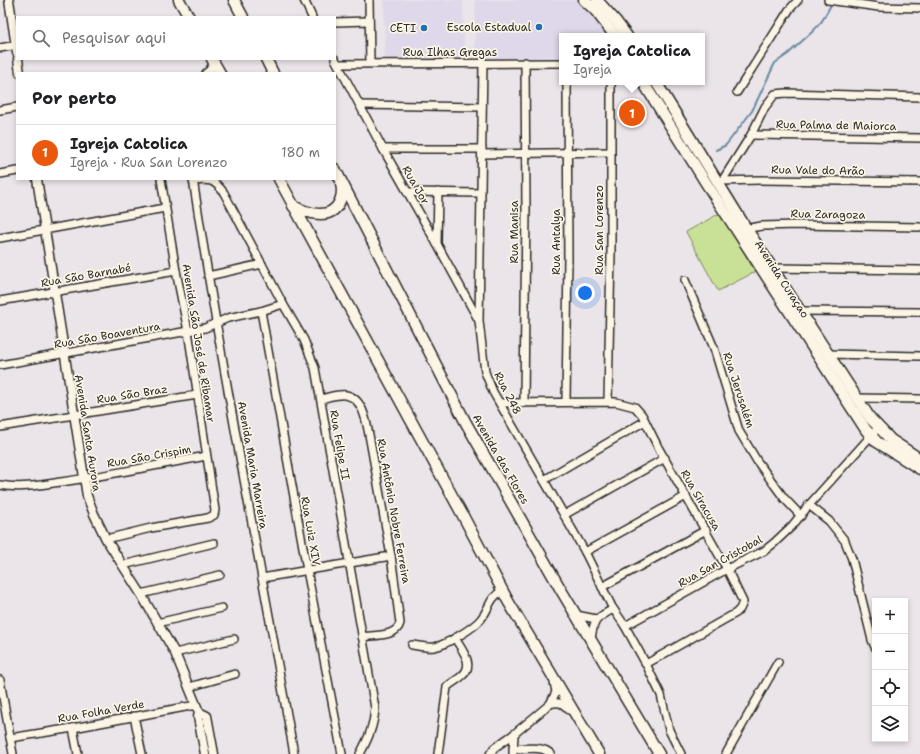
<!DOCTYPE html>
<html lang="pt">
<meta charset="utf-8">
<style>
body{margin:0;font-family:"Shantell Sans",sans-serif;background:#f2f2f2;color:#202124}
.controls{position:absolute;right:12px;bottom:12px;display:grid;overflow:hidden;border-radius:0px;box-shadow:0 2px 6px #0003}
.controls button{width:36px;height:36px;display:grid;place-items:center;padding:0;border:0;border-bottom:1px solid #e0e0e0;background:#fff;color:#202124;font:20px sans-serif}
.you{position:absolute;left:585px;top:293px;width:14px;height:14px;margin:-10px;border:3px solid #fff;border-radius:50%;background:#1a73e8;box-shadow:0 0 0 6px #1a73e833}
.badge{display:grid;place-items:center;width:26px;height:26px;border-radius:50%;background:#ea580c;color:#fff;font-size:13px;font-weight:700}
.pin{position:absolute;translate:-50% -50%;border:2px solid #fff;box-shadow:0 1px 4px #0006}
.popup{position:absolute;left:559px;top:33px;width:146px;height:52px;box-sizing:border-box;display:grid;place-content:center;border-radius:0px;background:#fff;filter:drop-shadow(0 1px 3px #0005);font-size:13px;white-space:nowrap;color:#757577}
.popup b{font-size:15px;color:#202124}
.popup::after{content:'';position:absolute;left:50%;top:100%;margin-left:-8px;border:8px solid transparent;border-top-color:#fff}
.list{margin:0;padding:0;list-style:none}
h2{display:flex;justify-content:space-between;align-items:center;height:52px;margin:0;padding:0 16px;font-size:17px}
h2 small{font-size:13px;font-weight:400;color:#757577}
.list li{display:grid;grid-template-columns:26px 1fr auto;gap:12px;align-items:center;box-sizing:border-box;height:56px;padding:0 16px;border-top:1px solid #e0e0e0}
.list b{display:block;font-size:15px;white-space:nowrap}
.list p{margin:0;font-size:13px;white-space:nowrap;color:#757577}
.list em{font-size:13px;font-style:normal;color:#757577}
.icon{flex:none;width:22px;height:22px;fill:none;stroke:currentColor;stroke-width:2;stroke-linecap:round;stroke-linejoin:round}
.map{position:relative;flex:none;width:920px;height:754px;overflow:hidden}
.search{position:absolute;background:#fff;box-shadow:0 2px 6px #0003;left:16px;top:16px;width:320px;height:44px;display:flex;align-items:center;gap:10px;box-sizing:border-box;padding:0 14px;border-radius:0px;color:#757577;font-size:15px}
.panel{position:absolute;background:#fff;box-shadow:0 2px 6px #0003;left:16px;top:72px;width:320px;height:108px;border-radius:0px}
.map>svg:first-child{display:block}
.built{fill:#dfd8ea}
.pitch{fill:#c9e197;stroke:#7a8661}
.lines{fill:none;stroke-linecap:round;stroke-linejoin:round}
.stream{stroke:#698ca2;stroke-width:2}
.minor-casing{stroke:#2b2b2b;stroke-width:10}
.tertiary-casing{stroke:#2b2b2b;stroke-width:11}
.secondary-casing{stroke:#2b2b2b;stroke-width:13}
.minor{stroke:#fcf5e5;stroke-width:7}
.tertiary{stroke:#fcf5e5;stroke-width:8}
.secondary{stroke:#fcf5e5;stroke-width:10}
.poi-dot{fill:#1f6fb2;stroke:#fcf5e5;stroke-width:1.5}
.labels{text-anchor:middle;stroke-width:3.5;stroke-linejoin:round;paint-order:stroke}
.poi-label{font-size:11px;fill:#2b2b2b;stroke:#fcf5e5;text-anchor:end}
.street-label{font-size:11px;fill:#2b2b2b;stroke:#fcf5e5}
</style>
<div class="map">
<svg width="920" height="754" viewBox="0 0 920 754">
<rect width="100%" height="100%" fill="#ebe4e8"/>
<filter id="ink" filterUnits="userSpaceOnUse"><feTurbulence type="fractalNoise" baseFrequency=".025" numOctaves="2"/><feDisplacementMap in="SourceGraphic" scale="8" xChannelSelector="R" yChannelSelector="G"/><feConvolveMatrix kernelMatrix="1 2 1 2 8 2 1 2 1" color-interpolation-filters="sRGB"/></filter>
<g filter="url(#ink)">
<g class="built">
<polygon points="384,0 463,0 464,57 385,58"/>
<polygon points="475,0 578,0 596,19 609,36 562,36 562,57 475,58"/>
</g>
<polygon class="pitch" points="722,212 755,272 718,291 686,232"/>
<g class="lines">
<polyline class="stream" points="716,150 726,145 752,111 775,63 788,54 812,32 822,21 832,3"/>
<g class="minor-casing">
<g id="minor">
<polyline points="304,0 312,17"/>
<polyline points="369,0 370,63"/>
<polyline points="828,0 879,7 920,8"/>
<polyline points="335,22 369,21"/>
<polyline points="0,48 17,45"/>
<polyline points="335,59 383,149 437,244 478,319"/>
<polyline points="483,62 479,321 485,372 493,392 564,515 585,552 612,607 625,626 646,664 661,695 669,730 681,754"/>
<polyline points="338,64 562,63"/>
<polyline points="206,73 209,71 214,63"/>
<polyline points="737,92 789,10 798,0"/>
<polyline points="360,105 482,107"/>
<polyline points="0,110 17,107"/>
<polyline points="751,135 920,138"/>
<polyline points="383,149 482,149"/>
<polyline points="482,154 610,152"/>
<polyline points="0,174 17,171"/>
<path d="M193,179C222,371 260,562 294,754"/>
<path d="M193,181C210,179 214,179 224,193L283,304L304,340L315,368L375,708C374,726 368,739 360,754"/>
<polyline points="720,181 760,180 920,182"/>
<polyline points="722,181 751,135 765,107 775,94 786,93 920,97"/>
<polyline points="407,192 480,193"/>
<polyline points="743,229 762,226 797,225 920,227"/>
<polyline points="0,238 165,208"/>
<polyline points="437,244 438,192"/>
<polyline points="772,268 920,270"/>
<polyline points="208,276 262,264"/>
<polyline points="685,280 714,348 739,431 757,461 784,498 801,516"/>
<polyline points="0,301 176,271"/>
<polyline points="261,311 307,570 342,754"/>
<polyline points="800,311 920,312"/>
<polyline points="827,354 920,356"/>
<polyline points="0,365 205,328 228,318 261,311 283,304"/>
<polyline points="856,398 920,399"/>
<path d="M321,399C329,397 337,394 346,395C364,398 367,425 370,440L391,556L400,623C397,637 374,635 362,637"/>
<polyline points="608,401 611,253 611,82"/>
<polyline points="566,402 568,258 567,82"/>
<polyline points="500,403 616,402 635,407 642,415 659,449 727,569 743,602 740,609 736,613 646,664"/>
<polyline points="524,403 526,208 525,62"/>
<polyline points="0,427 197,395"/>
<polyline points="544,480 645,421"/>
<path d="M0,485C20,489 41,485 61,482C110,475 158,465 206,456"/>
<polyline points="809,505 829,521 845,541 852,559 872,640 875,647"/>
<polyline points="564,515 665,458"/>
<polyline points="106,539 151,528 208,518 214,515 215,510 188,331 176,271 161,179"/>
<polyline points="585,552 686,496"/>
<polyline points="123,565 214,543"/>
<polyline points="262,578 391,556"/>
<polyline points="602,587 706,530"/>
<polyline points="141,594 220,575"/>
<polyline points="576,615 596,619"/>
<polyline points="157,623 222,608"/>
<polyline points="625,626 727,569 764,551 774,543 792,526 809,505 878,428"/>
<path d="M591,639C594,618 596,619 613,609"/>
<path d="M412,645C419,646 427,648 434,647C444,646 474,628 481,619C491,607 487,600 503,590"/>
<polyline points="175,653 234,639"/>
<polyline points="0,680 13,754"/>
<polyline points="189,687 235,674"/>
<path d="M550,704C559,701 563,703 569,710"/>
<polyline points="134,716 142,754"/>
<polyline points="73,728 78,754"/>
<polyline points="10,738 73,728 196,705"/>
<path d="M513,749C525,749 542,745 551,754"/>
<path d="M438,754L447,687C452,682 458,680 463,675C475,664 461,649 455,638"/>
<polyline points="490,754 494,748 514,734 550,704 556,692 554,682"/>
<polyline points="513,754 514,734"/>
<polyline points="726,754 778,662"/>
</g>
</g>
<g class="tertiary-casing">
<g id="tertiary">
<polyline points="9,0 17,53"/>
<polyline points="18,59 20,73"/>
<polyline points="37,179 87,496 94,514 106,539 141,594 175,653 199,712 198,717 205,754"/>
<polyline points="199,712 207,716 214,754"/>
</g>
</g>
<g class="secondary-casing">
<g id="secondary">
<polyline points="179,0 189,17"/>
<polyline points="234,0 243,17"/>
<polyline points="584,0 595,10 615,36"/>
<polyline points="597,0 615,20 627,36"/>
<polyline points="212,59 220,73"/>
<polyline points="266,59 273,73"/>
<polyline points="643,82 706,183 866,430 877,442 920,469"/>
<polyline points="656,82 746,228 870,418 891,440 920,459"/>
<polyline points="335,169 466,423 561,590 659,754"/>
<polyline points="279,179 461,512 508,601 599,754"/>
<path d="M293,206C307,213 330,221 339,203C342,197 343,191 341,184"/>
</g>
</g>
<use href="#minor" class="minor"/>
<use href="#tertiary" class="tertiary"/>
<use href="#secondary" class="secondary"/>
</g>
</g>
<g class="poi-dot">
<circle cx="539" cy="27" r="4"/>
<circle cx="424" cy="28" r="4"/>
</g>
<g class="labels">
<g class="poi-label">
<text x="531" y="31">Escola Estadual</text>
<text x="416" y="32">CETI</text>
</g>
<g class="street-label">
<text x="450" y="56">Rua Ilhas Gregas</text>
<text transform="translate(836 125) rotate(1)" y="4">Rua Palma de Maiorca</text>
<text transform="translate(818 170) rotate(1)" y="4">Rua Vale do Arão</text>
<text transform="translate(416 185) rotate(60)" y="4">Rua Jor</text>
<text transform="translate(828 214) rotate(1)" y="4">Rua Zaragoza</text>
<text transform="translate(599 230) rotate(-90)" y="4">Rua San Lorenzo</text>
<text transform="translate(514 232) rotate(-90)" y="4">Rua Manisa</text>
<text transform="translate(556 242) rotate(-90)" y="4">Rua Antalya</text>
<text transform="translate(86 275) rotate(-10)" y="4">Rua São Barnabé</text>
<text transform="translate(782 279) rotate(57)" y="4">Avenida Curaçao</text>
<text transform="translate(107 335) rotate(-10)" y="4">Rua São Boaventura</text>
<text transform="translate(199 343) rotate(81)" y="4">Avenida São José de Ribamar</text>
<text transform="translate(739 390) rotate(72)" y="4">Rua Jerusalém</text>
<text transform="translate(508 393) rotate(63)" y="4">Rua 248</text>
<text transform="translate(132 394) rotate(-9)" y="4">Rua São Braz</text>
<text transform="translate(88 433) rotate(81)" y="4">Avenida Santa Aurora</text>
<text transform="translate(340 445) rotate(80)" y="4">Rua Felipe II</text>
<text transform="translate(149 456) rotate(-10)" y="4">Rua São Crispim</text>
<text transform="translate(501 459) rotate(60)" y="4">Avenida das Flores</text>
<text transform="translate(253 465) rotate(80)" y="4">Avenida Maria Marreira</text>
<text transform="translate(701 500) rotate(60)" y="4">Rua Siracusa</text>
<text transform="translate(394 511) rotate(80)" y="4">Rua Antônio Nobre Ferreira</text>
<text transform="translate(311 531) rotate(80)" y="4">Rua Luiz XIV</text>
<text transform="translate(720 561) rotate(-29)" y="4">Rua San Cristobal</text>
<text transform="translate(101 711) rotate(-10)" y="4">Rua Folha Verde</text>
</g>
</g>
</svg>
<div class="controls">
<button>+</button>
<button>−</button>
<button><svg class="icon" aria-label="locate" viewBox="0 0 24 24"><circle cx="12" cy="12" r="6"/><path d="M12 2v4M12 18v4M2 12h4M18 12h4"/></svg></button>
<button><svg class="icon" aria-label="layers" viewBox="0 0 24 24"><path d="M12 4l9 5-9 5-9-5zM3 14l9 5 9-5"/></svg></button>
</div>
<div class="you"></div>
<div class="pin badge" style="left:632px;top:113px">1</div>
<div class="popup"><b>Igreja Catolica</b>Igreja</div>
<div class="search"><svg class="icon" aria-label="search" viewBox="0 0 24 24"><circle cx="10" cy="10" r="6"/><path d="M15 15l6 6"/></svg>Pesquisar aqui</div>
<section class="panel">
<h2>Por perto<small></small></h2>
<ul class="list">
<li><span class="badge">1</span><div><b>Igreja Catolica</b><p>Igreja · Rua San Lorenzo</p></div><em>180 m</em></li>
</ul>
</section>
</div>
